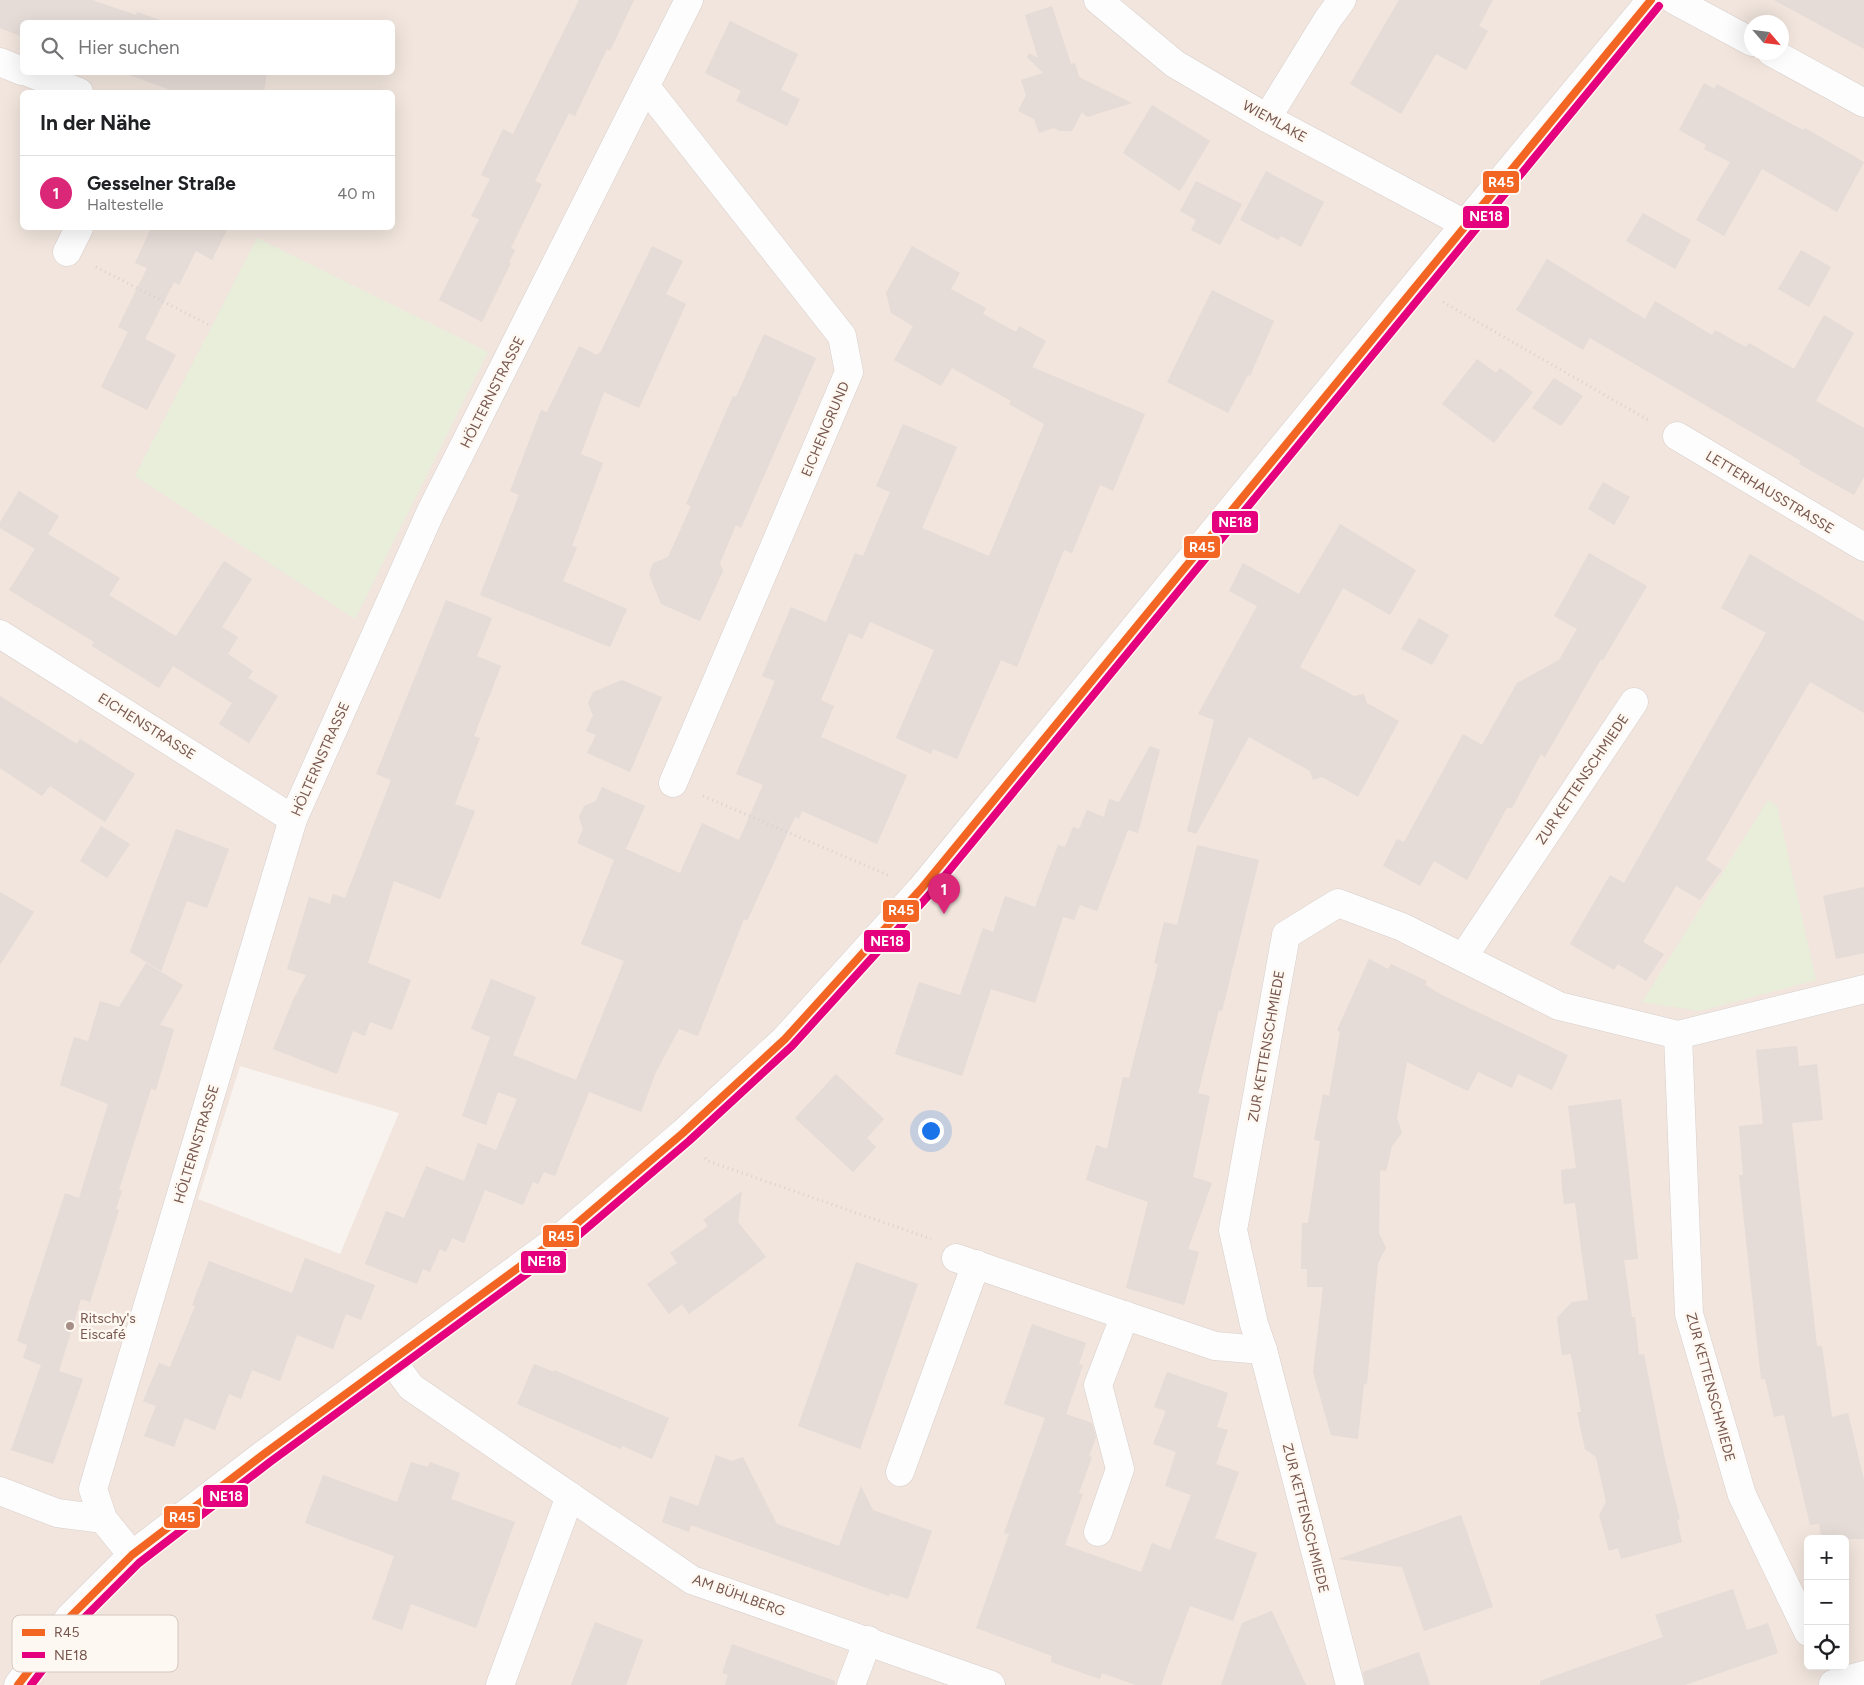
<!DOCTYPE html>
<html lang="de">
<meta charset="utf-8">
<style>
body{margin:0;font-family:Figtree,sans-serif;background:#f2f2f2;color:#202124}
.controls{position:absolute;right:15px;bottom:15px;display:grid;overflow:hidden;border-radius:8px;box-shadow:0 5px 20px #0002}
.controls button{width:45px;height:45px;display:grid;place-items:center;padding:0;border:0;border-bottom:1px solid #e0e0e0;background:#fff;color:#202124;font:25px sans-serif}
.compass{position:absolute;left:1744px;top:15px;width:45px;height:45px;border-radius:50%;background:#fff;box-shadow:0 5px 20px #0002;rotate:118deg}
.you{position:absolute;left:930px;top:1130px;width:18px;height:18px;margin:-12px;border:4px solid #fff;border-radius:50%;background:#1a73e8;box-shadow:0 0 0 8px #1a73e833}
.badge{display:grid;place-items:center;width:32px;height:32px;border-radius:50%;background:#db2777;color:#fff;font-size:16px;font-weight:700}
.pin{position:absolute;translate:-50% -41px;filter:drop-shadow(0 1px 2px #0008)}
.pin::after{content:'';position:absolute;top:26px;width:18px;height:15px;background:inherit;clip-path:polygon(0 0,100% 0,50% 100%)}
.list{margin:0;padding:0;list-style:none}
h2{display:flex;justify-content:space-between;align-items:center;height:65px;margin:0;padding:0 20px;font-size:21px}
h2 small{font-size:16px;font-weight:400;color:#757577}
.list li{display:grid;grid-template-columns:32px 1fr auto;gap:15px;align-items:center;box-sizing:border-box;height:75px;padding:0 20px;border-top:1px solid #e0e0e0}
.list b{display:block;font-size:19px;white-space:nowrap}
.list p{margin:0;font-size:16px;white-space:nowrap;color:#757577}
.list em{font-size:16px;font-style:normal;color:#757577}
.icon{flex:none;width:28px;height:28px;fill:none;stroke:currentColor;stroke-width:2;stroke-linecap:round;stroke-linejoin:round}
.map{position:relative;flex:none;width:1864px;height:1685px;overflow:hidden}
.search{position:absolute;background:#fff;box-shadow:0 5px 20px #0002;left:20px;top:20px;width:375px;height:55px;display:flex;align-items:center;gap:12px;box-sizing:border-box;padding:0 18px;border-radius:8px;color:#757577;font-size:19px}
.panel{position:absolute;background:#fff;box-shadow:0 5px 20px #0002;left:20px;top:90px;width:375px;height:140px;border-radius:8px}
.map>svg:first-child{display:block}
.residential{fill:#f1e5dd;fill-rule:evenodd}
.green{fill:#e8eeda}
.building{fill:#e5dbd7}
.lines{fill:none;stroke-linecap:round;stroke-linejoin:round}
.minor-casing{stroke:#d7cfcc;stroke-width:29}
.tertiary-casing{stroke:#d7cfcc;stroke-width:29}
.path{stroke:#dad1d0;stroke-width:3;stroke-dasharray:1 4;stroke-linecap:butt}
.minor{stroke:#fefdfd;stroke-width:28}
.tertiary{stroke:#fefdfd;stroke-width:28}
.bus-1-casing{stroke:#fef8f2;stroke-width:11}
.bus-2-casing{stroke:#fef8f2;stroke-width:11}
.bus-1{stroke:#f26522;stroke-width:8}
.bus-2{stroke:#e5007d;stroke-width:8}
.poi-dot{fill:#a48e86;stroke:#fef8f2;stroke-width:2}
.labels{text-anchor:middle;stroke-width:5;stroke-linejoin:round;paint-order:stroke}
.street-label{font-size:14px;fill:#77574e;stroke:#fef8f2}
.poi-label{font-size:14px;fill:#77574e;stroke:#fef8f2;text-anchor:start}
.key{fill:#fef8f2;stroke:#d6c8c1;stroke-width:1}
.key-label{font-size:14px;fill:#77574e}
.line-badge{stroke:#fef8f2;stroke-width:2}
.badge-label{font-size:14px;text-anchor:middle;font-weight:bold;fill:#fff}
</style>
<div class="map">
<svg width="1864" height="1685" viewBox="0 0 1864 1685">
<rect width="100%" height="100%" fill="#f8f3ef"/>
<path class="residential" d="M0,0H1864V1685H0ZM22,22H392V72H22ZM1752,22H1782V52H1752ZM22,92H392V228H22ZM240,1066L399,1113L340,1254L198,1199ZM1808,1539H1845V1666H1808Z"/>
<g class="green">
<polygon points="257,238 488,352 355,619 135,476"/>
<polygon points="1768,800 1777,806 1816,980 1700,1011 1642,1002"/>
</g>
<g class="building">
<polygon points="0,0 92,0 136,15 137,12 166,22 22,22 22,37 0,28"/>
<polygon points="579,0 634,0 610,51 607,49 575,116 569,113 535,181 542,184 511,248 515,250 509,262 511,263 482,322 439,300 479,219 471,216 490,179 481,175 503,129 513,134"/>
<polygon points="1399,0 1493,0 1479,26 1488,31 1466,70 1436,54 1401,114 1350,84"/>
<polygon points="1774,0 1864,0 1864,49"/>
<polygon points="1052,6 1071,64 1075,63 1079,77 1132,103 1087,117 1082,112 1072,131 1060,131 1054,128 1039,133 1034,119 1018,111 1026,95 1021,80 1043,73 1027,57 1029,53 1038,58 1025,15"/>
<polygon points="730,21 798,54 781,90 800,99 787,126 736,101 741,91 705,73"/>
<polygon points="121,72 267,72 264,92 176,92"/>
<polygon points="1704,83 1714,89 1717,84 1803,130 1805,128 1864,162 1837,212 1762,169 1724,236 1696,220 1730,162 1704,149 1706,145 1679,130"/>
<polygon points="1152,105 1210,141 1180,191 1123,153"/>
<polygon points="1266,171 1324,202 1301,247 1281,236 1278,240 1240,220"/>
<polygon points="1196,181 1242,204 1220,245 1191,230 1196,220 1180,211"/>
<polygon points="1643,213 1691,240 1675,269 1626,241"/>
<polygon points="151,228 228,228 212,260 196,251 179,285 174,282 145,339 176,355 147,410 101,387 128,332 118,327 147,268 135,263"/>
<polygon points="652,246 683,261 666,294 686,304 639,408 604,392 581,454 603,463 572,546 577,548 563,581 627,609 610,647 480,595 519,495 510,491 541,410 547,412 579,346 597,355 601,351"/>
<polygon points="912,246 960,273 951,289 986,308 983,314 1016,332 1019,326 1046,341 1032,367 1145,414 1113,491 1100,485 1072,553 1064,550 1017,667 1001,660 957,759 933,749 931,754 896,738 934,650 870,622 862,639 849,633 821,700 834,706 821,737 907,775 877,844 802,811 799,819 795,817 747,921 744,919 698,1036 679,1029 656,1072 641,1112 589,1092 555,1176 544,1172 538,1184 533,1182 523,1205 485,1190 464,1243 452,1238 446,1252 440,1249 430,1272 423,1269 417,1284 365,1264 386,1211 404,1218 426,1166 464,1181 478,1143 496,1150 517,1099 498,1092 486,1125 462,1116 490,1037 471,1029 491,979 536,997 513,1055 576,1080 624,961 581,944 614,860 577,843 583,829 579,817 584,806 596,801 602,787 645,806 626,849 680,873 702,823 739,840 763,785 736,774 775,681 762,676 791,607 826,622 855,553 863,556 890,492 876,486 903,424 957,447 922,528 989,556 1044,424 1009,404 1011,401 952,368 941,386 894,360 913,326 891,313 886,293"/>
<polygon points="1801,250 1831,267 1809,307 1778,289"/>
<polygon points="1547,259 1645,319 1655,301 1712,335 1715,330 1746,347 1749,343 1794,369 1824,315 1854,333 1816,401 1864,428 1864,477 1854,495 1799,464 1801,461 1590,338 1583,350 1516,310"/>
<polygon points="1212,290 1274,321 1250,376 1248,375 1228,413 1167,382"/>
<polygon points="764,334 816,358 741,528 736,525 720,563 723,571 700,621 661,604 649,574 653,563 668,557 691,506 686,504 733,396 736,397"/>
<polygon points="1477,359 1496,373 1500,368 1533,392 1494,443 1442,404"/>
<polygon points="1554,378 1583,396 1561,426 1532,408"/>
<polygon points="1603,482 1630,497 1614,525 1588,509"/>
<polygon points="19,491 59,516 48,534 120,578 109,595 176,636 224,561 252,579 222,627 238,637 228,654 253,671 248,678 278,696 249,743 219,724 232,703 173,666 159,688 92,646 94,642 9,590 35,549 0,528 0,522"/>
<polygon points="1340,524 1416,570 1390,615 1343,588 1300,667 1354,696 1364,694 1367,703 1399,721 1358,797 1322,777 1313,780 1310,771 1249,737 1196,834 1187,831 1214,720 1198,714 1257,606 1229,591 1243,563 1299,594"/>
<polygon points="1589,553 1647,586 1603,660 1601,659 1545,757 1541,754 1512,808 1507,808 1467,880 1434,861 1420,886 1383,866 1397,839 1404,842 1463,734 1482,745 1517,683 1559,660 1577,629 1554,616"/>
<polygon points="1750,554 1864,621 1864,713 1810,682 1706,860 1722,870 1700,900 1676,886 1643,942 1664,954 1646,981 1618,964 1614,970 1570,944 1610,875 1624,883 1766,633 1721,608"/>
<polygon points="446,600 492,618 477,656 501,666 474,736 480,738 455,804 475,811 440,899 394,881 368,963 411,980 392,1030 370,1022 365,1036 353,1031 337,1074 273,1049 293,1000 306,975 287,969 309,897 330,904 333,894 345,898 391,780 376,774"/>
<polygon points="1419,618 1449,635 1432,665 1401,649"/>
<polygon points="622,680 662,697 630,772 587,753 596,735 586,731 593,715 588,703 593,692"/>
<polygon points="0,696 77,744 80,739 135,774 105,822 50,786 42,796 0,768"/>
<polygon points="1150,746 1160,750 1138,833 1128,830 1097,911 1080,905 1074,920 1063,917 1035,1003 991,989 962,1076 895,1054 919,982 960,995 983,928 993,932 1005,896 1035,907 1058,845 1065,847 1073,827 1079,829 1087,810 1104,817 1109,799 1119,802"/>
<polygon points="101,826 130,844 107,878 80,861"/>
<polygon points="176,829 229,849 207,908 187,901 161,971 130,952"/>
<polygon points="1197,845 1259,860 1222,1011 1219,1010 1198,1093 1210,1096 1193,1177 1212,1183 1188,1249 1199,1252 1184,1305 1126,1288 1148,1202 1086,1180 1096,1145 1107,1149 1123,1077 1129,1078 1158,964 1154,963 1164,922 1177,925"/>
<polygon points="1864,887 1864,953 1836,959 1823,896"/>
<polygon points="0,892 34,912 0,965"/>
<polygon points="1369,959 1388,969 1391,964 1427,981 1425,985 1444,996 1568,1055 1552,1090 1518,1074 1512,1088 1478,1072 1468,1091 1407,1062 1397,1118 1402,1133 1392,1146 1386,1171 1380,1170 1379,1233 1386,1248 1378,1263 1367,1384 1364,1384 1358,1439 1331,1435 1313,1372 1323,1287 1307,1287 1307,1269 1301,1269 1302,1223 1308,1223 1320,1141 1314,1140 1323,1094 1329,1096 1340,1032 1337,1030"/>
<polygon points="146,963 183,985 160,1025 174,1029 156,1090 151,1089 119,1190 122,1191 116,1209 119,1210 90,1302 81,1299 59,1371 83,1379 53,1464 11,1450 41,1365 23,1358 27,1345 17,1341 65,1193 79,1198 108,1104 60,1085 74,1037 88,1041 100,1001 119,1007"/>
<polygon points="1797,1046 1799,1066 1817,1064 1823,1120 1792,1123 1817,1346 1822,1346 1832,1417 1848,1413 1864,1480 1864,1539 1822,1539 1819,1524 1810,1525 1784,1415 1774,1417 1765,1379 1761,1379 1739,1175 1743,1175 1739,1126 1763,1124 1756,1050"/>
<polygon points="836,1074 884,1119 867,1138 876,1147 853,1172 795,1118"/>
<polygon points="1621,1099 1638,1259 1624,1260 1632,1317 1635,1317 1639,1355 1644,1354 1665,1460 1680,1519 1677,1520 1682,1542 1621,1559 1618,1548 1609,1551 1599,1515 1606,1502 1596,1457 1585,1449 1577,1412 1581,1412 1571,1354 1562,1355 1557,1318 1572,1302 1588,1300 1575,1203 1564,1204 1562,1189 1561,1170 1576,1168 1568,1106"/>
<polygon points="742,1191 738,1222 766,1257 689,1314 682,1304 669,1314 647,1284 677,1263 670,1253 708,1226 703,1220"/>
<polygon points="305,1258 375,1285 361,1320 346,1314 333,1349 297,1335 280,1381 252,1370 241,1399 229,1394 215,1430 185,1418 174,1447 144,1436 156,1406 143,1401 159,1363 170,1367 195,1306 192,1305 209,1261 292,1293"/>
<polygon points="856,1262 918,1284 860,1449 798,1426"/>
<polygon points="1032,1324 1086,1343 1079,1364 1083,1365 1066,1414 1092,1423 1096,1437 1089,1456 1092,1457 1079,1493 1083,1494 1065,1545 1141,1572 1152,1543 1170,1550 1191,1495 1165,1486 1176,1452 1153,1444 1166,1411 1154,1407 1167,1372 1228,1393 1217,1427 1228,1430 1216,1464 1239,1472 1215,1538 1257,1553 1233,1621 1190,1606 1161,1685 1135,1685 1102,1673 1100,1679 1051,1662 1052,1656 976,1628 1009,1534 1004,1533 1045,1418 1004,1404"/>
<polygon points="534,1364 554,1372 554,1370 669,1418 652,1459 622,1446 621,1449 517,1404"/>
<polygon points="716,1455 732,1461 743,1457 777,1524 839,1546 861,1486 873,1510 932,1531 908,1599 890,1593 889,1596 691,1525 689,1532 662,1522 670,1496 698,1506"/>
<polygon points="411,1462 428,1467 430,1462 460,1473 451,1499 515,1522 476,1628 411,1604 402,1630 372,1619 394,1556 305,1523 323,1475 397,1502"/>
<polygon points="1461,1515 1493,1607 1424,1631 1402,1567 1338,1559"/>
<polygon points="1733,1589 1747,1630 1768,1623 1778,1653 1685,1685 1540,1685 1540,1681 1663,1637 1655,1615"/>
<polygon points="1272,1611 1306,1685 1221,1685 1242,1623"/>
<polygon points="595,1622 643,1640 626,1685 571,1685"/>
<polygon points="732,1644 835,1681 834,1685 725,1685 728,1675 722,1673"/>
<polygon points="1419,1652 1430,1685 1365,1685 1363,1672"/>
</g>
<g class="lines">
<g class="minor-casing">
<g id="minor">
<polyline points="1098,0 1175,64 1267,118 1465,224"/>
<polyline points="1674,0 1752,42"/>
<polyline points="1771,52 1864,103"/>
<polyline points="0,62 22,71"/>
<polyline points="27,72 79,92"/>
<polyline points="646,87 842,336 849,372 673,783"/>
<polyline points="1267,118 1328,19 1342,0"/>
<polyline points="67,252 79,228"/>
<polyline points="1677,436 1864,547"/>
<polyline points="0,634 293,819"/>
<polyline points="1464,956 1634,702"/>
<polyline points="1678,1035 1864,989"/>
<polyline points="956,1258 1215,1346 1263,1350"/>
<polyline points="392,1361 411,1387 692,1580 991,1685"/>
<polyline points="900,1472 976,1264"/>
<polyline points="0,1491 57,1513 103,1519"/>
<polyline points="1098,1532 1120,1469 1098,1385 1125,1315"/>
<polyline points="132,1555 103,1519 93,1489 293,819 431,511 689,0"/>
<polyline points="1833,1684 1864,1675"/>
<polyline points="500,1685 570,1496"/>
<polyline points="851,1685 868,1640"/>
<polyline points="1350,1685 1263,1350 1254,1324 1233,1230 1286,935 1338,903 1402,927 1559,1006 1678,1035 1689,1314 1742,1495 1808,1632"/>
</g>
</g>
<g class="tertiary-casing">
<polyline id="tertiary" points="18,1685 70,1617 132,1555 264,1454 567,1232 683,1133 785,1039 921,889 1465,224 1651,0"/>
</g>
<g class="path">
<polyline points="96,267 211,326"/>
<polyline points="1443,302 1650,421"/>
<polyline points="703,796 890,876"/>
<polyline points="705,1158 708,1161 931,1239"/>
</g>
<use href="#minor" class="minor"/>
<use href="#tertiary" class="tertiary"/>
<g class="bus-1-casing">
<polyline id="bus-1" points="18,1685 70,1617 132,1555 264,1454 567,1232 683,1133 785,1039 921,889 1651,0"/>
</g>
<g class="bus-2-casing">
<polyline id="bus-2" points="31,1685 78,1624 139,1563 270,1462 573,1240 689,1141 792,1046 929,895 1659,6"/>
</g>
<use href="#bus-1" class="bus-1"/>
<use href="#bus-2" class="bus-2"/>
</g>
<circle class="poi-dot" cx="70" cy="1326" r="5"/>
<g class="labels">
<g class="street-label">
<text transform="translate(1275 121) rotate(29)" y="5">WIEMLAKE</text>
<text transform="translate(492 392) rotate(-63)" y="5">HÖLTERNSTRASSE</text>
<text transform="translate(825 429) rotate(-67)" y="5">EICHENGRUND</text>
<text transform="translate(1770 492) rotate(31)" y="5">LETTERHAUSSTRASSE</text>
<text transform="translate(147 726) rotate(32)" y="5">EICHENSTRASSE</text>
<text transform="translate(320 759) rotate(-66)" y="5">HÖLTERNSTRASSE</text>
<text transform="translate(1582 779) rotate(-56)" y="5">ZUR KETTENSCHMIEDE</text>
<text transform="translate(1266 1046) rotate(-80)" y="5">ZUR KETTENSCHMIEDE</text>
<text transform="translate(196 1144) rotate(-73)" y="5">HÖLTERNSTRASSE</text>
<text transform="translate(1711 1387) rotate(75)" y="5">ZUR KETTENSCHMIEDE</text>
<text transform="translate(1306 1518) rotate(76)" y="5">ZUR KETTENSCHMIEDE</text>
<text transform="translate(739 1595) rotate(20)" y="5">AM BÜHLBERG</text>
</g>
<g class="poi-label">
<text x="80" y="1323">Ritschy's<tspan x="80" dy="16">Eiscafé</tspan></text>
</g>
</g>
<rect x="12" y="1615" width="166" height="57" rx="8" class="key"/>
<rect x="22" y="1629" width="23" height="7" fill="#f26522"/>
<rect x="22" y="1652" width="23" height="6" fill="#e5007d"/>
<g class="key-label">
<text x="54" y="1637">R45</text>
<text x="54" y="1660">NE18</text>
</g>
<g class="line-badge">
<rect x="1482" y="170" width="38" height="24" rx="5" fill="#f26522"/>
<rect x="1462" y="205" width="48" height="24" rx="5" fill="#e5007d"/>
<rect x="1211" y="510" width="48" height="24" rx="5" fill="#e5007d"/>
<rect x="1183" y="535" width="38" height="24" rx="5" fill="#f26522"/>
<rect x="882" y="899" width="38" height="24" rx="5" fill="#f26522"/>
<rect x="863" y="929" width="48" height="24" rx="5" fill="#e5007d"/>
<rect x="542" y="1224" width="38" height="24" rx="5" fill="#f26522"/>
<rect x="520" y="1250" width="47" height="24" rx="5" fill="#e5007d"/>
<rect x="202" y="1484" width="47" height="24" rx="5" fill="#e5007d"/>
<rect x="163" y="1505" width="38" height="24" rx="5" fill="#f26522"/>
</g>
<g class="badge-label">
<text x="1501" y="187">R45</text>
<text x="1486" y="221">NE18</text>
<text x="1235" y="527">NE18</text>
<text x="1202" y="552">R45</text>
<text x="901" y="915">R45</text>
<text x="887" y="946">NE18</text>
<text x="561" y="1241">R45</text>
<text x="544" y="1266">NE18</text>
<text x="226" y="1501">NE18</text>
<text x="182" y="1522">R45</text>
</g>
</svg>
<div class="controls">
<button>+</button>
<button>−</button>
<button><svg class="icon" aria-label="locate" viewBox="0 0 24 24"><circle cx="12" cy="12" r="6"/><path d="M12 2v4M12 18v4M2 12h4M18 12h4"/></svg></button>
</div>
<svg class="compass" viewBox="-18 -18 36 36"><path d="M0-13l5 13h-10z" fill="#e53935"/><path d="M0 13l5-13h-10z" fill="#757577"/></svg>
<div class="you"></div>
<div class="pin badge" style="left:944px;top:914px">1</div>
<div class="search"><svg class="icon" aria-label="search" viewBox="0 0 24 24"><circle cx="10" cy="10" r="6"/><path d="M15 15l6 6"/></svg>Hier suchen</div>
<section class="panel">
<h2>In der Nähe<small></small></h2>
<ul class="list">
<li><span class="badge">1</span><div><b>Gesselner Straße</b><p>Haltestelle</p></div><em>40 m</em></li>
</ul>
</section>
</div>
